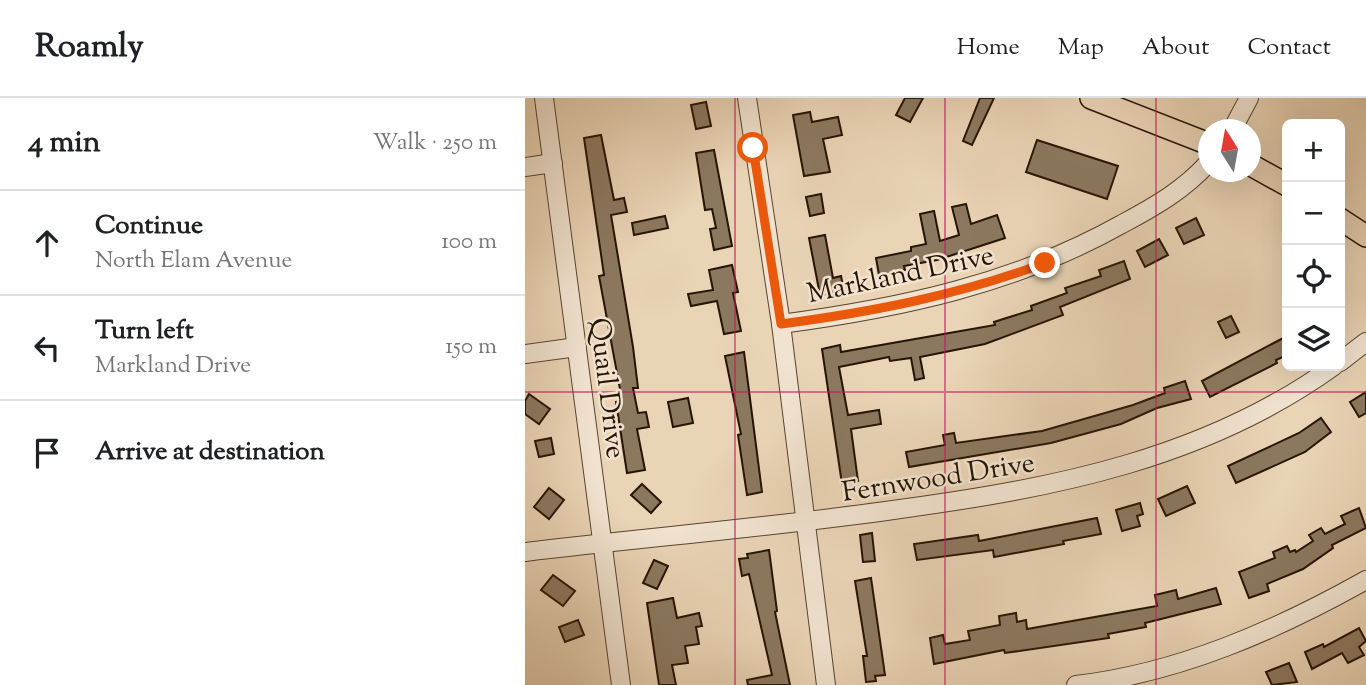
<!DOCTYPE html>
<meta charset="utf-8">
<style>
body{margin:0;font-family:"Sorts Mill Goudy",serif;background:#f2f2f2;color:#202124}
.controls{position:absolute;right:21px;top:21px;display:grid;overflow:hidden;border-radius:10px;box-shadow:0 7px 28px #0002}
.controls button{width:63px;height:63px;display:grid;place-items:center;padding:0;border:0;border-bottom:2px solid #e0e0e0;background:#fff;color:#202124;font:35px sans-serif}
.compass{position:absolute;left:673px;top:21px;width:63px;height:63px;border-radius:50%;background:#fff;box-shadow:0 7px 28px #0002;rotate:349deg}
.stop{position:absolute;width:21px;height:21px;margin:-16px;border:5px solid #ea580c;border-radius:50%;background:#fff}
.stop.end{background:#ea580c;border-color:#fff;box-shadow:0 2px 7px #0008}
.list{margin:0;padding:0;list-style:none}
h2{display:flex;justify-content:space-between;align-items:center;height:91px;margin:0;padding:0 28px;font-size:30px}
h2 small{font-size:23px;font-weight:400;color:#757577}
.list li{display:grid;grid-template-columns:46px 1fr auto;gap:21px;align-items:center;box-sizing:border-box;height:105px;padding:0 28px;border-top:2px solid #e0e0e0}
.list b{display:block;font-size:26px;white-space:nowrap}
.list p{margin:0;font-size:23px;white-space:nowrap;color:#757577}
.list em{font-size:23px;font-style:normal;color:#757577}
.icon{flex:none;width:38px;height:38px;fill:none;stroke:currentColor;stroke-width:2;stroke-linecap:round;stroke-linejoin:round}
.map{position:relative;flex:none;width:841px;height:587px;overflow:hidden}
header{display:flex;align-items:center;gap:42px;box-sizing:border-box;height:98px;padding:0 35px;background:#fff;border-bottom:2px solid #e0e0e0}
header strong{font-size:33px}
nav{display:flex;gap:38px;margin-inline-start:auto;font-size:24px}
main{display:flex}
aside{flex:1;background:#fff}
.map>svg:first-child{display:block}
.building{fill:#8c785f;stroke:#261501;stroke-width:2}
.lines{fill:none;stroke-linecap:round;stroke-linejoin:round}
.minor-casing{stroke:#57452e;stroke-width:20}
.major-casing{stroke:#261501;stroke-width:24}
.minor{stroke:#f1e3d0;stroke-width:18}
.major{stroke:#ead4b6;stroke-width:21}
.route{stroke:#ea580c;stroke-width:9}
.grid{fill:none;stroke:#c2185b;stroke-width:2;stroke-opacity:0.55}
.labels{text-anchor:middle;stroke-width:5;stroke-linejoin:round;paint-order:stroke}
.street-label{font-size:28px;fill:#261501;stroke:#f1e3d0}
</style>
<header>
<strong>Roamly</strong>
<nav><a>Home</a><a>Map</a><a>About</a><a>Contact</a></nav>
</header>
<main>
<aside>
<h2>4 min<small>Walk · 250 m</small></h2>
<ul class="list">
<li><svg class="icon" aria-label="ahead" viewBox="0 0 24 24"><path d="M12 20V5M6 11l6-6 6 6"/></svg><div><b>Continue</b><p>North Elam Avenue</p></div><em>100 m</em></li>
<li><svg class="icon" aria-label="left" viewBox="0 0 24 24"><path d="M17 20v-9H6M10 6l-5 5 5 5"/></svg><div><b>Turn left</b><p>Markland Drive</p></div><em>150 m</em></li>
<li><svg class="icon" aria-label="arrive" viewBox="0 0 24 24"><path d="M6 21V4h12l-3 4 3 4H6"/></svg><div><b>Arrive at destination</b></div></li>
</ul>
</aside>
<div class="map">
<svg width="841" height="587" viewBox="0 0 841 587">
<rect width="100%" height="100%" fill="#ead4b6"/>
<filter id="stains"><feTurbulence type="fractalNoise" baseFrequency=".00286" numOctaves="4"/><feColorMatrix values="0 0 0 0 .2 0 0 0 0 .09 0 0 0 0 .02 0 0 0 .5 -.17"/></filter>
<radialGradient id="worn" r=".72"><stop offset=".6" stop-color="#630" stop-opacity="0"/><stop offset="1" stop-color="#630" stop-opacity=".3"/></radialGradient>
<g class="building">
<polygon points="380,0 398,0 385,24 371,17"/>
<polygon points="455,0 469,0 447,47 438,43"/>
<polygon points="181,4 186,28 171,31 166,7"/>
<polygon points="285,14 287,24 313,19 317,37 298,41 305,74 279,78 268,17"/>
<polygon points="76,37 89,102 99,100 102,114 86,117 108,249 113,290 108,290 113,315 121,314 124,329 112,331 120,372 102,375 91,304 97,302 74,178 79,177 59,40"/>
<polygon points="512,42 593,68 582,101 501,74"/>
<polygon points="189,52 207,148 189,152 185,131 191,130 187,111 180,112 171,55"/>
<polygon points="296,96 299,115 285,118 281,99"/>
<polygon points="441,106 446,126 472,117 480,140 412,162 379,168 380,172 354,177 351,160 386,153 386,149 401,146 395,116 409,113 415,143 434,137 427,109"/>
<polygon points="140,118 143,130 109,137 107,125"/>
<polygon points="671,120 679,137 659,146 651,130"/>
<polygon points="300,137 308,180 316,178 319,193 295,197 284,140"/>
<polygon points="634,141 643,157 620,169 612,153"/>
<polygon points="599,163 605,181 535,209 538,217 460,246 395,259 399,280 390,282 386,260 365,263 364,259 314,269 323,317 354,312 356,326 326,331 333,383 317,386 297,251 315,247 316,254 470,227 469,224 507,212 506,208 542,195 540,190 576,178 574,172"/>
<polygon points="207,167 213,194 208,195 216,233 199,236 192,203 166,208 163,196 188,192 184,172"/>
<polygon points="706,218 714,234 701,240 693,224"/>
<polygon points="762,238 762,257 751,262 752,265 685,299 677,283"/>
<polygon points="219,254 237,394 222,397 213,337 216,336 200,258"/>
<polygon points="660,283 666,301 632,310 596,326 526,345 384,369 381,354 420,347 418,337 429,335 431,345 517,333 608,307 640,295 639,290"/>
<polygon points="841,294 841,315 834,319 825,304"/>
<polygon points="4,296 25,311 14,326 0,316 0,303"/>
<polygon points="163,300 168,325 148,329 143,304"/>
<polygon points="796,320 806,334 780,354 711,385 703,368 774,335"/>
<polygon points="26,340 29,356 14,359 10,343"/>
<polygon points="117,386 136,404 126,415 106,397"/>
<polygon points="662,388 670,405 641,418 633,401"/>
<polygon points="24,390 39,402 24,421 9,409"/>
<polygon points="615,405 618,416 612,418 615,428 597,433 591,412"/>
<polygon points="834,410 841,430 807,447 808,450 778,471 742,486 744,493 724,500 714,474 750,460 748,454 762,448 765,454 770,452 771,454 788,443 784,437 796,430 800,436 820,426 816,418"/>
<polygon points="572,420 576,436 538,443 539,446 469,459 468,452 392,462 389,446 453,437 454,443"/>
<polygon points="347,435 350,463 338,464 335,437"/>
<polygon points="244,452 252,513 250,514 265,587 223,587 222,582 247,577 224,476 217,478 214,461 223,460 222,456"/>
<polygon points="129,462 143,468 132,491 118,485"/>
<polygon points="28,477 50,493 38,508 16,492"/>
<polygon points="346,480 360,577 350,578 351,583 341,584 338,558 342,558 330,483"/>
<polygon points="691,490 696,506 620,525 621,529 583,536 584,540 480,555 479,552 409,566 405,540 418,537 420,546 445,542 443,533 475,527 474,518 491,515 492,524 501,522 502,531 632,508 630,497 651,492 653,501"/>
<polygon points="148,500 152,520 174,515 177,528 171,529 174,546 160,548 163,565 147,567 151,587 134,587 122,505"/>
<polygon points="53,522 59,537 40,544 34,529"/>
<polygon points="834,530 841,543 834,549 839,557 823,565 817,555 787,571 780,554 798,546 799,549"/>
<polygon points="764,565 772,584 747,587 741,574"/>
</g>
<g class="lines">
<g class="minor-casing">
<g id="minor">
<polyline points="19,0 96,587"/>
<polyline points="222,0 256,226 301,587"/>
<polyline points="707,32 724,0"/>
<polyline points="0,69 28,65"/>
<path d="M256,226C376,210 490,186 597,126C629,109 659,92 684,64"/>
<polyline points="0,256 52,249"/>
<polyline points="815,264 841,244"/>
<path d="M0,454C125,439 250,429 375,411C529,390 680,361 809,268"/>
<path d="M551,587C654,575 752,532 841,482"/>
</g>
</g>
<g class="major-casing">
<g id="major">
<polyline points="566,0 684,46"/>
<polyline points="726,67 762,87"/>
<polyline points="815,121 841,138"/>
</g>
</g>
<use href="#minor" class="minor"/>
<use href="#major" class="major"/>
</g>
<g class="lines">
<path class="route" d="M228,50L256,226C347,214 434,197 520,165"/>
</g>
<path class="grid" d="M210,0V587M420,0V587M631,0V587M0,294H841"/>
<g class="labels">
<g class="street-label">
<text transform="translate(375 175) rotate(-12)" y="10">Markland Drive</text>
<text transform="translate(84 290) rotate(83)" y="10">Quail Drive</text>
<text transform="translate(413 378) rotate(-9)" y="10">Fernwood Drive</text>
</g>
</g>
<rect width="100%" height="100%" filter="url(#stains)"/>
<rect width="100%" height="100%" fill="url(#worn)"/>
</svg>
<div class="controls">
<button>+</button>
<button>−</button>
<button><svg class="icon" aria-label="locate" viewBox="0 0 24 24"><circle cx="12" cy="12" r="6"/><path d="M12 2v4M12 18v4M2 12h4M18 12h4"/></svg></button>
<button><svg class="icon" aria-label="layers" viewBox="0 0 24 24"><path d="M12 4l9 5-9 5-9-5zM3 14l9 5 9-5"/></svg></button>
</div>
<svg class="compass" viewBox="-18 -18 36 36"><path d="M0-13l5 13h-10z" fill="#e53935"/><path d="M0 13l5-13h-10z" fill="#757577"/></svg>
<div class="stop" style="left:228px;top:50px"></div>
<div class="stop end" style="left:520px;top:165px"></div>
</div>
</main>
